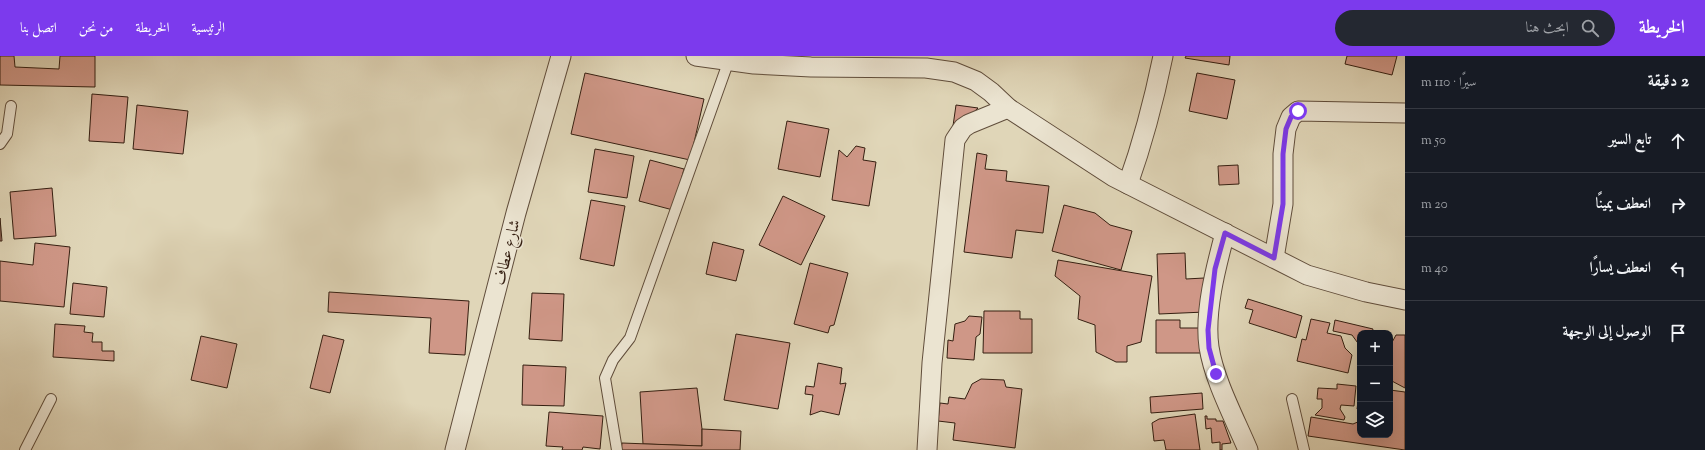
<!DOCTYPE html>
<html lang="ar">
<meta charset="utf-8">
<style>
body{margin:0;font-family:"Sorts Mill Goudy",Amiri,serif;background:#242831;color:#f1f3f6;direction:rtl}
.controls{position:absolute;right:12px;bottom:12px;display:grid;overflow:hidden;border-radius:8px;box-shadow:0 4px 16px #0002}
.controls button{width:36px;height:36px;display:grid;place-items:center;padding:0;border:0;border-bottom:1px solid #363941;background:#171b24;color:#f1f3f6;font:20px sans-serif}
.stop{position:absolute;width:12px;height:12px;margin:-9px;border:3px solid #7c3aed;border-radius:50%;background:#fff}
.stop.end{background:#7c3aed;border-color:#fff;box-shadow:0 1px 4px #0008}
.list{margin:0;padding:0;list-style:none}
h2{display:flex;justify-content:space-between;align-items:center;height:52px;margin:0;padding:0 16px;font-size:17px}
h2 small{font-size:13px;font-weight:400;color:#9ea1a6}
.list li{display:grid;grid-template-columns:26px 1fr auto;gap:12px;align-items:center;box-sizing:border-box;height:64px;padding:0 16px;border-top:1px solid #363941}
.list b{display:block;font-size:15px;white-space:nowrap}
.list em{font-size:13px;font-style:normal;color:#9ea1a6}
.icon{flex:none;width:22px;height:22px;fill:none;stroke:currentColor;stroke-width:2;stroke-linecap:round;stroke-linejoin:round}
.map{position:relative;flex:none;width:1405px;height:394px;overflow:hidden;direction:ltr}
header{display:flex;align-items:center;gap:24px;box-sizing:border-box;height:56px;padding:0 20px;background:#7c3aed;color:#fff}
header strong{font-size:19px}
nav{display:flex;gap:22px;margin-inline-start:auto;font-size:14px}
.search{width:280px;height:36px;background:#242831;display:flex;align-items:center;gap:10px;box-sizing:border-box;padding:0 14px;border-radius:22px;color:#9ea1a6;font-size:15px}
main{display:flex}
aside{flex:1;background:#171b24}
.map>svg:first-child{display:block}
.building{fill:#cf9787;stroke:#351f11}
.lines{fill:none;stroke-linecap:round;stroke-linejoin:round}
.service-casing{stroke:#604d3b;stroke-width:12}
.minor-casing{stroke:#604d3b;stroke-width:21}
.service{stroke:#ebe4d1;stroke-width:10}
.minor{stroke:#ebe4d1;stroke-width:19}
.route{stroke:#7c3aed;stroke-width:5}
.labels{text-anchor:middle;stroke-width:3;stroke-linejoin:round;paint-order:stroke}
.street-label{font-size:16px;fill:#351f11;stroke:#ebe4d1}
</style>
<header>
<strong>الخريطة</strong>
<div class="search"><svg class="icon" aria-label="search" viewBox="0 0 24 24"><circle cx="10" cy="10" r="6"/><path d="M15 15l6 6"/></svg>ابحث هنا</div>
<nav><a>الرئيسية</a><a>الخريطة</a><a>من نحن</a><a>اتصل بنا</a></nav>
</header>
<main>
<aside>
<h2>2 دقيقة<small>سيرًا · 110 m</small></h2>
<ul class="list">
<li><svg class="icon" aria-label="ahead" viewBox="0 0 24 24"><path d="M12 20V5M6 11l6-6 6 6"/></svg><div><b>تابع السير</b></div><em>50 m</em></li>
<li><svg class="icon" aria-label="right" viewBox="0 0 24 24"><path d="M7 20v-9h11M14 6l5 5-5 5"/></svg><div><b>انعطف يمينًا</b></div><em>20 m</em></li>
<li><svg class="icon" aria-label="left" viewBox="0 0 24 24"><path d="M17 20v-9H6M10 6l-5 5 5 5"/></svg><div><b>انعطف يسارًا</b></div><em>40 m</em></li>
<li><svg class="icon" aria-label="arrive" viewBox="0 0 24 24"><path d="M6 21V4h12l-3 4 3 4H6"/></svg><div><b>الوصول إلى الوجهة</b></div></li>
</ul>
</aside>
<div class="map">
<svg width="1405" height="394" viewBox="0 0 1405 394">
<rect width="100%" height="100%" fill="#e0d6b8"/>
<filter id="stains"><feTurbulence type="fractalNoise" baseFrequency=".005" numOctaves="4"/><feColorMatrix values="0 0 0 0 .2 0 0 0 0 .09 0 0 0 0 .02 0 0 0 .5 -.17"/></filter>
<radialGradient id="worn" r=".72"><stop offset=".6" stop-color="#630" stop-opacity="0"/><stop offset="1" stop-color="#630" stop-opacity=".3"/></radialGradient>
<g class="building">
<polygon points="0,0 14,0 15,11 59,13 60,0 95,0 95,31 0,29"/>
<polygon points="1186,0 1230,0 1229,9 1185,2"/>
<polygon points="1347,0 1397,0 1392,19 1345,8"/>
<polygon points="585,17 704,43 690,104 571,78"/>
<polygon points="1197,17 1235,24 1227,63 1189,55"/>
<polygon points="92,38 128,41 124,87 89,85"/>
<polygon points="137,49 188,55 183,98 133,93"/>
<polygon points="956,49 978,52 952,77"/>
<polygon points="787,65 829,73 820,121 778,113"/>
<polygon points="856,90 865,92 863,104 876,106 869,150 832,144 839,94 847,101"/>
<polygon points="595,93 634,100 627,142 588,136"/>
<polygon points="977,97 987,99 985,113 1007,115 1006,125 1049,130 1043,177 1016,174 1012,202 964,196"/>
<polygon points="650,104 684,113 673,154 639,145"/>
<polygon points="1238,109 1239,128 1219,129 1218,110"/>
<polygon points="52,132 56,180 14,183 10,136"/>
<polygon points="783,140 825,160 801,209 759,189"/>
<polygon points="591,144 625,150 614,210 580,203"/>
<polygon points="1064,149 1095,157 1110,169 1132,175 1121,214 1052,195"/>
<polygon points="0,162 2,185 0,185"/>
<polygon points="713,186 744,194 736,225 706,218"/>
<polygon points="35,187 70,191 64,251 0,245 0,205 33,209"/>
<polygon points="1185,197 1186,223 1204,222 1205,256 1159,258 1157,198"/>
<polygon points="1058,204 1152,220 1141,286 1127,290 1127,306 1116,306 1096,296 1095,269 1078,263 1080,240 1055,220"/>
<polygon points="810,207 848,217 834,269 830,270 828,277 794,268"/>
<polygon points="73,227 107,231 104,261 70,258"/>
<polygon points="329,236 469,245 465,299 429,297 431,262 328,256"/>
<polygon points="532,237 564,238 562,285 529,283"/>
<polygon points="1248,243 1302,260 1296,282 1249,267 1253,254 1245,252"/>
<polygon points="984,255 1020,255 1020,263 1032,263 1032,297 983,297"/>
<polygon points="969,260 982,261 980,278 976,281 974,304 947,302 948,284 953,285 955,268 965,265"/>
<polygon points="1311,263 1330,267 1327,277 1341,280 1345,292 1352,299 1348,317 1297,305 1302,283 1306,284"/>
<polygon points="1156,264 1180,264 1180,272 1201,272 1201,297 1156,297"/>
<polygon points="1335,264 1373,273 1372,277 1360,277 1360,290 1352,279 1333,275"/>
<polygon points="55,268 85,270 84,276 93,277 92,286 102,286 102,295 114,295 114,305 53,301"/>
<polygon points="736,278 790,287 778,353 724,344"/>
<polygon points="323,279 344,284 330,337 310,332"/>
<polygon points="1396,279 1405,279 1405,332 1390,324 1390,290"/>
<polygon points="201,280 237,288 227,332 191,324"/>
<polygon points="818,307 842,312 840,328 846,327 839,359 821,355 810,359 813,339 805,338 806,330 814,331"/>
<polygon points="523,309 566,311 564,350 522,349"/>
<polygon points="981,323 1004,324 1006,331 1022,333 1015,392 953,384 955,367 938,365 940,347 948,348 949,341 965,343 972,328"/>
<polygon points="1337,328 1356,330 1354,350 1341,349 1340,353 1345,361 1344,364 1315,359 1322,352 1322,343 1317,343 1318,332 1337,333"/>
<polygon points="1360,331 1360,353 1357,353"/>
<polygon points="697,332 702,373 702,390 643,388 640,336"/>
<polygon points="1390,334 1405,336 1405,394 1308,380 1311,361 1353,368 1360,365 1360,379 1390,379"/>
<polygon points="1202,337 1203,353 1151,357 1150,341"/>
<polygon points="549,356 603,360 600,393 583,391 582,394 562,394 563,391 546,390"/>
<polygon points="1195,358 1200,394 1166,394 1164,384 1154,385 1152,367 1159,363"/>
<polygon points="1205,360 1207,360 1207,363 1216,363 1216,365 1223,365 1231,387 1222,388 1222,394 1220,394 1220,386 1212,387 1211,372 1206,373"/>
<polygon points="702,373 741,375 740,394 621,394 622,387 702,390"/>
</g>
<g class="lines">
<g class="service-casing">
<g id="service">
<polyline points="0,88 7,78 11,50"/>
<polyline points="1292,343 1304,394"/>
<polyline points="25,394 51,343"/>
<polyline points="617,394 605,322 613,304 630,282 729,4"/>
</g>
</g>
<g class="minor-casing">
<g id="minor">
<polyline points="696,0 754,8 811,11 926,12 954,16 976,25 991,36 1008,52 1114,121 1307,219 1366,236 1405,244"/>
<path d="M1128,128C1143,86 1154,44 1163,0"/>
<path d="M1225,177C1216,211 1204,256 1209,291C1214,324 1235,363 1248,394"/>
<polyline points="1274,202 1283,148 1283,98 1286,73 1291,61 1298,55 1405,57"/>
<polyline points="455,394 516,157 561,0"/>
<polyline points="927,394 932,307 955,84 963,72 969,68 1008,52"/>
</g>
</g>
<use href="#service" class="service"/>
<use href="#minor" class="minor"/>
</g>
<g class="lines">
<polyline class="route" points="1216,318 1209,292 1208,274 1215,213 1225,177 1274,202 1283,148 1283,98 1286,73 1291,61 1298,55"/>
</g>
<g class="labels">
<g class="street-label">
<text transform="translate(506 196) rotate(-76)" y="6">شارع عطاف</text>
</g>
</g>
<rect width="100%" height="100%" filter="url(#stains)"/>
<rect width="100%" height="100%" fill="url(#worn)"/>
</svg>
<div class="controls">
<button>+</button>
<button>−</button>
<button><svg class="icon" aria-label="layers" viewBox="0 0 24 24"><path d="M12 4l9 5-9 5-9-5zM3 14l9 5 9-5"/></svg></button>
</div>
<div class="stop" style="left:1298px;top:55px"></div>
<div class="stop end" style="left:1216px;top:318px"></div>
</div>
</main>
